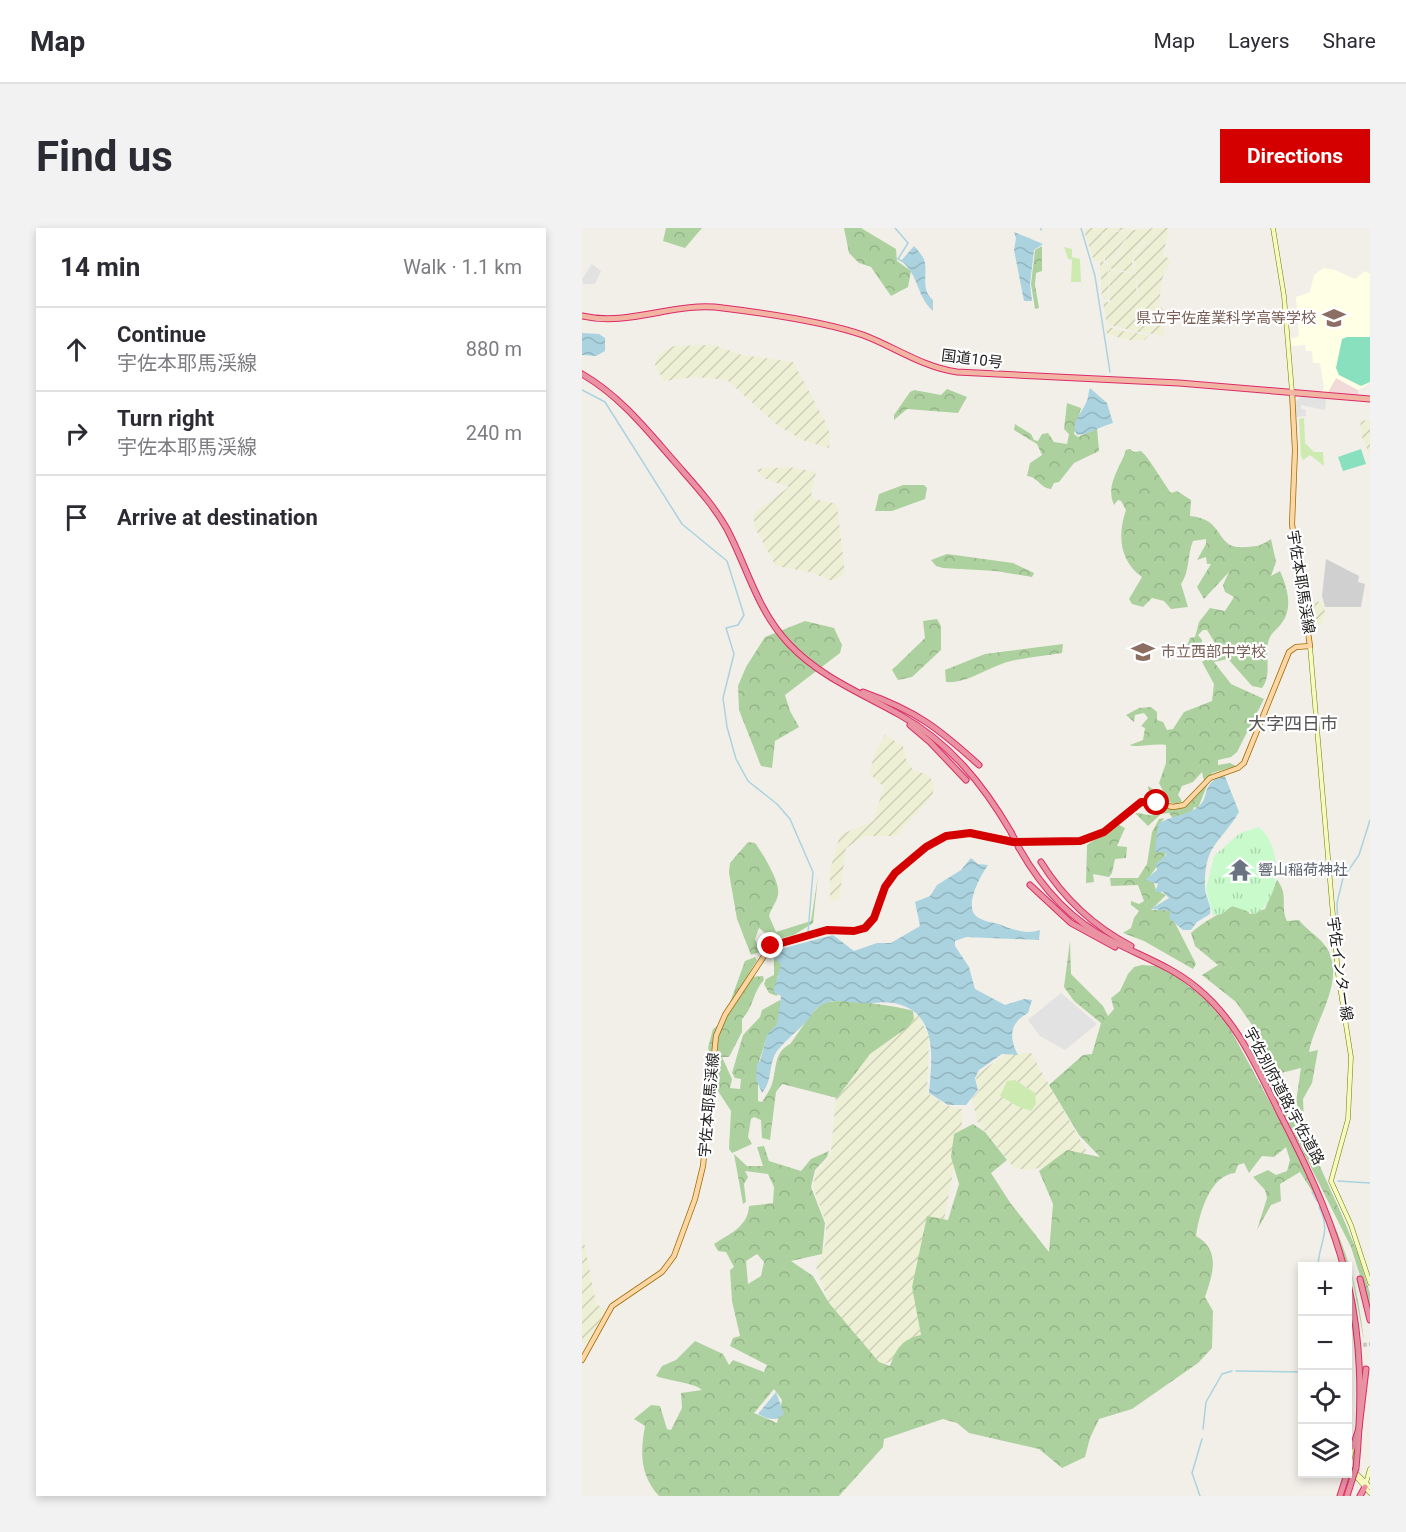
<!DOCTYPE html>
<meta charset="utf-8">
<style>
body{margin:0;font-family:Roboto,"Noto Sans JP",sans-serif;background:#f2f2f3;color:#2b2b33}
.controls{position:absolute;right:18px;bottom:18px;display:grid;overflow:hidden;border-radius:0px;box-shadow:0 3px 9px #0003}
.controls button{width:54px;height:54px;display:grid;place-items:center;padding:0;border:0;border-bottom:2px solid #e1e1e2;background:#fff;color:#2b2b33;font:30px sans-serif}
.stop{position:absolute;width:18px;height:18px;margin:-14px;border:4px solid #d40000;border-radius:50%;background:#fff}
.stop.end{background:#d40000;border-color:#fff;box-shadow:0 2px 6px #0008}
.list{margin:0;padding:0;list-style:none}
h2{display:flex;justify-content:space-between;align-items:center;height:78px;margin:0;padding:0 24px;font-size:26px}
h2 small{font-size:20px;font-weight:400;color:#7c7c81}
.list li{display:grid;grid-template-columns:39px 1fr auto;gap:18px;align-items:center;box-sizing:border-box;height:84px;padding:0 24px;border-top:2px solid #e1e1e2}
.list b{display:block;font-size:22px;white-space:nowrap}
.list p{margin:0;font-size:20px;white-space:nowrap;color:#7c7c81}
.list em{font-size:20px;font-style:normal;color:#7c7c81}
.icon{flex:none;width:33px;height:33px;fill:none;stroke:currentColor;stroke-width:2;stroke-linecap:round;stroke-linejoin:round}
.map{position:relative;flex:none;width:788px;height:1268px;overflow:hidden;border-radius:0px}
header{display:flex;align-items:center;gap:36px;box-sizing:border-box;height:84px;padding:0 30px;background:#fff;border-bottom:2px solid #e1e1e2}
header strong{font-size:28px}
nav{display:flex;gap:33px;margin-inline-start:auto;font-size:21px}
.intro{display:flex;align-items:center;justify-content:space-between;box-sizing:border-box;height:144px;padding:0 36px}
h1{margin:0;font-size:42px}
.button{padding:15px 27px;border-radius:0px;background:#d40000;color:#fff;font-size:21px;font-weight:700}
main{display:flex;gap:36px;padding:0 36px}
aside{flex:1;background:#fff;border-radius:0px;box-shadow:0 3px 9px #0003}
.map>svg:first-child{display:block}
.commercial{fill:#f2dad9}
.education{fill:#ffffe5}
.religious{fill:#d0d0d0}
.farmland{fill:url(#farmland-furrows)}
.grass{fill:#cdebb0}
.forest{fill:url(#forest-crowns);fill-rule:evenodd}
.park{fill:url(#park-tufts)}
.pitch{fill:#88e0be}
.parking{fill:#e2e2e2}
.water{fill:url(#water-waves)}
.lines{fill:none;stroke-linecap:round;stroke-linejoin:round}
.stream{stroke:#aad3df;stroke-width:1.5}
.secondary-tunnel{stroke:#c8c6c1;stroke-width:4;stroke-dasharray:4 2;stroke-linecap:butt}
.secondary-casing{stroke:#707d05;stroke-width:5}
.primary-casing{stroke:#a06b00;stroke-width:6}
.trunk-casing{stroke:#dc2a67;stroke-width:7}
.motorway-casing{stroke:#dc2a67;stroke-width:7}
.secondary{stroke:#f7fabf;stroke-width:4}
.primary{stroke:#fcd6a4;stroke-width:4.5}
.trunk{stroke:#f2b4a3;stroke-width:5}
.motorway{stroke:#e892a2;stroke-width:5}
.motorway-bridge-casing{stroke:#dc2a67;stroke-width:7;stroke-linecap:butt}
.motorway-bridge{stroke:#e892a2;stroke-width:5}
.route{stroke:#d40000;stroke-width:8}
.labels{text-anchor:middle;stroke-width:4.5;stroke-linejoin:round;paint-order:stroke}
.education-label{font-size:15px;fill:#785e54;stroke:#fff;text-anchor:end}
.street-label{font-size:15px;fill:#222;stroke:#fff}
.worship-label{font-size:15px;fill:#5b616d;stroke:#fff;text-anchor:start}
.quarter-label{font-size:18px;fill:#555;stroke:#fff}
</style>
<header>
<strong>Map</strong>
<nav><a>Map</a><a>Layers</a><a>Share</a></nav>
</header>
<div class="intro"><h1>Find us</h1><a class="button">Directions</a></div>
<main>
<aside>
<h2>14 min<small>Walk · 1.1 km</small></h2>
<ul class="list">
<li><svg class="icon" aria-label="ahead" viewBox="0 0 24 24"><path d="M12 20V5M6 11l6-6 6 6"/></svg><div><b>Continue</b><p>宇佐本耶馬渓線</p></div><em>880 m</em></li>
<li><svg class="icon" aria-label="right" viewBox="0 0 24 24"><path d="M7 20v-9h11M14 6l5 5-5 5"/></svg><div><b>Turn right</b><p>宇佐本耶馬渓線</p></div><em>240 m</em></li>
<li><svg class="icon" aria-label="arrive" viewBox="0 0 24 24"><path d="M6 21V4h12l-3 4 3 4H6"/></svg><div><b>Arrive at destination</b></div></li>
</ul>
</aside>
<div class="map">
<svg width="788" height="1268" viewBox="0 0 788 1268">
<defs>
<pattern id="farmland-furrows" width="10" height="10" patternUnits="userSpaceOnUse" patternTransform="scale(1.5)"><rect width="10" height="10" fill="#eef0d5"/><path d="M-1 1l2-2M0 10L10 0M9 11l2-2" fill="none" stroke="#ccceb7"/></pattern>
<pattern id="forest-crowns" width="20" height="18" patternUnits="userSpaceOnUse" patternTransform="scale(1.5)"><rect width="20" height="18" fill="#add19e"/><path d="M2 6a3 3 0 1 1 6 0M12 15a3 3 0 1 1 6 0" fill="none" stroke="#95b388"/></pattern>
<pattern id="park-tufts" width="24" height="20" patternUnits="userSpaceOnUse" patternTransform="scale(1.5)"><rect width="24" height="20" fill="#c8facc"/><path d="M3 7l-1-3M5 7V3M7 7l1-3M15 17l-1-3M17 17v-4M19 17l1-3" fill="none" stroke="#acd6af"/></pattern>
<pattern id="water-waves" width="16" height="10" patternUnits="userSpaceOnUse" patternTransform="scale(1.5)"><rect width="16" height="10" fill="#aad3df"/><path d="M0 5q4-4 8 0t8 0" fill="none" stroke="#92b5bf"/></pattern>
</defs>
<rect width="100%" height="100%" fill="#f2efe9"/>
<polygon class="commercial" points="754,150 776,162 776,167 746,164"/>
<polygon class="education" points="741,40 753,42 773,51 783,43 788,46 788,155 776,162 754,150 746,164 740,164 742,159 738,135 731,135 730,123 724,123 723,117 709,118 709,111 717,108 714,69 728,64 732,47"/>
<polygon class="religious" points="744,331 777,348 776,354 783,356 779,379 743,379 740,368"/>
<g class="farmland">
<polygon points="505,0 556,0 519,5 521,6 524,20 522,5 573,0 569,10 574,0 587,0 581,27 589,32 580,51 577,76 569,78 578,77 580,81 584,92 581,108 560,104 559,98 559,104 556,104 527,97 523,89 521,73 528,75 528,72 527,42 554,46 554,60 557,70 552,31 559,17 566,14 560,14 554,23 550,34 553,45 526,40 525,32 536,29 547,4 533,29 525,31 523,34 523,27 522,24 521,34 525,37 527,54 525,73 520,70 518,34 512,33 503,6"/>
<polygon points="523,98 540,103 567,107 563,112 545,112 525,106"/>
<polygon points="132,117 160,127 211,134 242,191 248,206 247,220 220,212 195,197 145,152 114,149 82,153 73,137 76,127 92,118"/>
<polygon points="788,192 788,228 780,209 778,193"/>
<polygon points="207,239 234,244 229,267 232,271 255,276 263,346 250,353 228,344 194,338 172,298 172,285 207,259 181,250 174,241"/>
<polygon points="725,373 740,374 743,384 740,397 729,394"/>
<polygon points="303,507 321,518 324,531 331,542 346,547 353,556 350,568 314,608 283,608 264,620 257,672 248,674 248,642 258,607 291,593 302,559 287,545 293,525"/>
<polygon points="335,785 347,809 345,865 366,878 380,881 380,896 340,1110 307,1134 293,1140 253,1093 234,1039 244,1014 244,994 231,959 234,944 246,931 249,923 254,868 283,828"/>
<polygon points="449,825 505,924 499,931 447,942 432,940 395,893 390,870 397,863 394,849 396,845 425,826"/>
<polygon points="0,1004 14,1075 23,1083 5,1116 0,1114"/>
</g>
<g class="grass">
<polygon points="482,19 490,21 490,29 498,31 499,54 489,54 490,32 486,31"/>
<polygon points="722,190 723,215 732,224 741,224 742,238 728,227 721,232 719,228 717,191"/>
<polygon points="433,852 453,865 454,876 449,883 437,879 418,868 425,853"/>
</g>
<g class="forest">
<polygon points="84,0 120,0 103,20 81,13"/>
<polygon points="262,0 279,0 314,21 315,33 329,43 326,59 309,68 289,39 277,35 267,25"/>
<polygon points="460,18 460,43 454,45 453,57 457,80 453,81 449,56 453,22"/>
<polygon points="365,161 385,169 376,185 325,181 312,192 312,187 328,164 332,162 359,167"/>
<path d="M485,175L499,180L492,206L496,209L515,200L517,223L492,235L477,254L472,255L469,261C458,260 456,249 445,248L448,235L460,227L455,216L432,202L433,196L449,206L452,212L456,213L460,206L466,205L472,214L485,216L487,206L482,201Z"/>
<path d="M548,221L552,224L559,223C568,231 580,253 589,265L595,263L609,272L608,288C645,291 632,323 664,319C676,318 679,318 689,311L694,334L689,348L698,343C705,359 712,380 699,396C694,403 688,405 686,415C683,430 690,447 680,460L670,458L646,431L632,434L649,456L682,471L655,524L649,529L636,532V537L648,535L654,538L630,545L616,580L612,579L610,584L592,592L587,585L579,586L566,598L553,585C565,585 574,593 582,579H601L612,571V566L622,553L620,544L611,554L600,558L596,567L600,573L596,577L568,568L566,558L577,565L581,563L577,555L584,535V517C572,515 554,520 548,517L561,512L563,500L559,498L566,490L562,485L553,487L552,494L544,487L557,480L569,479L575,484V492L581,494L585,502L591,501L602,484L630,473L632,456L620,434L624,431V418L633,415L625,402H621L616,407L620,412L618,430L616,416L605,418L608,410L613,409L617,394L628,380L643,383L652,369L643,364L641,357L647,344L622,371L615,359L629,336H625L624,329L615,332L624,316V311L611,313C605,328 608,343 599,356L606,379L589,381L582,373L570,370L561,379L550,376L547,371L560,349C538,333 535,308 544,282L539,273L536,272L532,277C523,256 538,241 544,222Z"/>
<polygon points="321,257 342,257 345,260 343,271 310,283 293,283 297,266"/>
<polygon points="365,326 431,335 452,345 450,349 414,343 361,340 354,338 349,332"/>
<polygon points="355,391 359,398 359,422 330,449 316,452 310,442 343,410 341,393"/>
<polygon points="223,393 252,400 260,417 258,425 203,467 208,483 217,499 193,513 190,540 179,538 157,482 156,458 164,439 183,409"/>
<path d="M481,416L480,425C463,428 446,429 429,433C408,438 385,456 364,454L363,442L403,426Z"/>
<polygon points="582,590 577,598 578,609 574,624 584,624 583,627 566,651 571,652 574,662 584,667 569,682 589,682 588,690 591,691 614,736 611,741 562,713 541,705 549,700 552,690 557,683 549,677 549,673 557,676 562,673 556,657 529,658 528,650 556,650 565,636 570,604 577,591"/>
<polygon points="535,596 543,600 535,618 545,619 544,630 533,631 530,645 527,649 511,646 512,654 504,655 505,617"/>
<path d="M166,614L173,615C180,624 199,655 196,667C195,673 189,681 187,688L194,704L229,693L236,648L231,695L212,707L192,712L177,700L173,711L178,724L169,727L155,691L147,645L148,635Z"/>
<path d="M695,652C707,666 698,679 705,693L717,692C724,701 734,707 741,715C767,746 736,787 728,819L727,824L736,822L730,855L721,871L722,894L714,874L719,840L695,846L677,807L654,774L620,747L636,737L613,718L609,705C622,693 636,687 650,678L664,681L668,686L683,681Z"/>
<path d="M488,713L489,746L521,778L526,788L532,781L529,770L538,763L546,746L552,739L560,737L576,738L597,750L624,772L646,797L733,957L735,971L718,944L698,956L699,973L689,977L675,1002L685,970L683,962L671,949L686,942L694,947L705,943L708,932L704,919L692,929L680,928L667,945L662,935L656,937L653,945C628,947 617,986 614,1008C639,1022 631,1046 623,1069L631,1083L630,1120L616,1135L550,1181L517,1191L508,1210L503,1229L480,1240L457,1221L387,1205L375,1195L361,1191L302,1211L301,1219L257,1268H77C58,1247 58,1225 63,1198L52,1191L69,1177L78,1178L85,1201L89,1202L100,1180L99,1165L120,1162C113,1155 87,1153 74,1148L80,1138L94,1132L113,1113L141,1126L147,1137L151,1132L182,1144L185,1137L148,1118L151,1110L158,1108L150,1073L148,1042L152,1039L144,1024L136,1023L132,1016C147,1006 166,999 167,978L191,975L192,959L186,946L163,943L166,949L162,956L164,974L161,976L152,926L165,938H181L175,919L182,918L187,933L219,943L229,931L247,923L245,929L233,942L229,959L243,995L240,1026L209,1033L231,1048L247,1075L297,1134L308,1138C314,1121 320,1111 339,1107L330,1059L345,988L366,992L377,956L369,929L372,906L391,896L403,904L425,932L409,945L429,976L467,1024L471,976L457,943L485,922L518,929L497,907L467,857L501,827L510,826L519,795L492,773L482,759ZM175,1026L182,1034L179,1048L166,1056L164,1033ZM192,1161L200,1172L195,1195L172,1185Z"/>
<polygon points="173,729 175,732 146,780 163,733"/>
<polygon points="192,730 201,735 201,742 195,749 198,759 195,768 187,765 182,756 184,751 192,747"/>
<path d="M181,748L182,752C171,763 172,779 160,791V804L147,829H140L150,851L148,860L158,861L159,851L153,850L150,845L161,807L178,789L180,782L198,772L201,776L196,795L184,811L176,837V873L180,874C183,869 188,862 190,856C195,841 191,825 208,816C218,804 227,785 240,776C251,768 317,778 331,783L332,791L326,799L288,826L255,870L200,856L194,864L188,912L180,910L179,892L172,889L169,891L166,909L170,916L150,925L147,921L149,883L134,860L131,835L126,820L131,801L139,795L170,749Z"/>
<polygon points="691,857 714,885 759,985 776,1026 788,1065 788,1079 769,1019 690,862"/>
<path d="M743,977C766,1024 776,1061 782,1113L770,1049Z"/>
</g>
<path class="park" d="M677,599C700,618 701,671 673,686L650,678L640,686L631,687L624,661L632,628L658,605Z"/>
<g class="pitch">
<polygon points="765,109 788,109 788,154 779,158 757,147 754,140 760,111"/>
<polygon points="779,221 784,236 761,243 756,229"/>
</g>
<g class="parking">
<polygon points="10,36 19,43 13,56 1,56 0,51"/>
<polygon points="719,169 744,171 743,182 719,177 719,181 724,182 724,188 714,189 713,174"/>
<polygon points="479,765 515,796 483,822 458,808 446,792"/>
</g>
<g class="water">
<polygon points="432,4 461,16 452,22 448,56 450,73 442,73 432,22 434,10"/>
<path d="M332,18C336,22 342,29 343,35C345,48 339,62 351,72V83C334,68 337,46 319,33Z"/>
<polygon points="0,105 17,106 23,110 23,123 14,128 0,127"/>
<path d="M508,160L525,175L531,195C518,198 508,207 495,207C488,195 499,186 504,175C507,170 506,164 508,160Z"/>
<path d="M642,546L657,584C638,616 622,616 623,659C623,669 630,677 628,686L615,694L609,702H601L587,690L589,683L569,681L587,670L581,664H573L576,656L563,652L575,642L574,636L584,627L583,624H573L576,597C586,587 604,589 617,578C629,567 617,558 642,546Z"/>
<path d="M389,630L396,636L406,637C399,647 382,677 394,688C400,693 409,694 416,696C430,701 443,707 458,702L457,712L384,709L373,713V718L387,739L393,761L423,777L442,771L450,772L446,785C427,795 427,810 436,827L420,826L397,842L393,850L396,862L384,877H366L347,865C350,831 357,783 311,775C301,773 290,776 279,775C264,775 249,768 235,780C231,783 228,790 224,794C215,803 203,813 195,823C186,836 191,853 180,865L174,851L175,836L178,833L185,807L195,796L199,768L191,764L199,737L190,727L191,723L251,707L272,723L295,715H309L338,698L333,674L348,668L355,657L379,642Z"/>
<path d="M194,1164L202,1186C193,1194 186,1191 176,1186Z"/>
</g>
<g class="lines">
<g class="stream">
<polyline points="313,0 326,15 316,31 320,33"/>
<polyline points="499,0 513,48 528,144"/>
<polyline points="459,2 459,0"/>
<polyline points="0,162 23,174 100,296 145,333 162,387 156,397 144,400 152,426 141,470 145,499 154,531 166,553 195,576 208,591 231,644 226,705"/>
<polyline points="756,704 755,675 761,650 777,627 788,592"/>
<polyline points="756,953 788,955"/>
<polyline points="730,964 735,973"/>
<path d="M736,1038C737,1013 750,1005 737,979"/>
<polyline points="654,1143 720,1144"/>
<polyline points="621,1201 624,1174 640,1146 650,1143"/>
<polyline points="618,1268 610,1245 620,1211"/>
</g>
<polyline class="secondary-tunnel" points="781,1117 788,1116"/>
<g class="secondary-casing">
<g id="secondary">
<polyline points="691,0 702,68 710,164"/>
<polyline points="728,418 756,746 769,829 766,891 749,953 769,997 788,1055"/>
<polyline points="771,1217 766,1239 788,1265"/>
<polyline points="772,1243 788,1259"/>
<polyline points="784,1255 788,1241"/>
</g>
</g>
<g class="primary-casing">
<polyline id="primary" points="0,1132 30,1078 80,1044 92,1028 113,971 121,938 134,808 143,787 188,719 245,702 272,703 283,700 292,690 303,659 313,645 344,619 364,608 388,605 437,614 501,613 522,604 559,575 568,574 591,579 602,577 628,550 656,540 662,535 707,424 714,419 728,418 710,296 713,222 710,164"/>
</g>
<g class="trunk-casing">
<path id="trunk" d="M0,88C48,99 93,73 141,80C182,85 243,94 281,107C313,119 340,139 375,144L597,155L788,171"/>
</g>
<g class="motorway-casing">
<g id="motorway">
<path d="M0,146C38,168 64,201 92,233C111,255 131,276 145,301C166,341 175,382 207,416C238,449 279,465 318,487C367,514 401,556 429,604"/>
<path d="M281,464C334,483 355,499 397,537"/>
<polyline points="328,497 348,514 384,552"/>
<path d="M437,620C459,659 488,692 528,712C558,728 589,738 615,760C656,793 676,842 699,888C764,1014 788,1093 774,1240"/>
<path d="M459,634C482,671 511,698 549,718"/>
<polyline points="448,657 489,695 533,719"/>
<polyline points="778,1051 788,1092"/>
<polyline points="771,1219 777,1200 784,1141"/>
<polyline points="758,1268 765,1246"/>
<polyline points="765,1268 770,1252"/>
<polyline points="778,1268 783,1259"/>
</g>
</g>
<use href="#secondary" class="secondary"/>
<use href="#primary" class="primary"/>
<use href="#trunk" class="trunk"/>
<use href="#motorway" class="motorway"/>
<g class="motorway-bridge-casing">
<g id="motorway-bridge">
<polyline points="429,604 437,620"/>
<polyline points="770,1252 774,1240"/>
</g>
</g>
<use href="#motorway-bridge" class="motorway-bridge"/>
</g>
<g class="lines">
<polyline class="route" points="189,718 245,702 272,703 283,700 292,690 303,659 313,645 344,619 364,608 388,605 431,614 498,613 522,604 559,574 575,575"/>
</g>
<defs>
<g id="school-bare" transform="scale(1.8)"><path d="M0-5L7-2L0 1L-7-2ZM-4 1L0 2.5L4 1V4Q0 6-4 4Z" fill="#8d6e63" stroke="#fff" stroke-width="2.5" paint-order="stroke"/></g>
<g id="temple-bare" transform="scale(1.8)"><path d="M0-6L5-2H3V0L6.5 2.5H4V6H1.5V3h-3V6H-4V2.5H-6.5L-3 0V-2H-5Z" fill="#6b7280" stroke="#fff" stroke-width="2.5" paint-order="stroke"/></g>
</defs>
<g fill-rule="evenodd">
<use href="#school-bare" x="752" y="90"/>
<use href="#school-bare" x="561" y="424"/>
<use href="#temple-bare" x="658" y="642"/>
</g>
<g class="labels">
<g class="education-label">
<text x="734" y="95">県立宇佐産業科学高等学校</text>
<text x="579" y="429" text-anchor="start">市立西部中学校</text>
</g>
<g class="street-label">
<text transform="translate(390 131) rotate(7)" y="5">国道10号</text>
<text transform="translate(719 354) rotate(81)" y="5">宇佐本耶馬渓線</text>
<text transform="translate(758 741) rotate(82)" y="5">宇佐インター線</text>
<text transform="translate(702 868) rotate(62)" y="5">宇佐別府道路;宇佐道路</text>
<text transform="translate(127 877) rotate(-85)" y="5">宇佐本耶馬渓線</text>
</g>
<g class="worship-label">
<text x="676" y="647">響山稲荷神社</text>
</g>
<g class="quarter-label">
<text x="711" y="502">大字四日市</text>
</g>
</g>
</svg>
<div class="controls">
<button>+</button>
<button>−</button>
<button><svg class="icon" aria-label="locate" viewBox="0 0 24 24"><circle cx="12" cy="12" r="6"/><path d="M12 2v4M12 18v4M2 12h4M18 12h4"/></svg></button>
<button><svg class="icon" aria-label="layers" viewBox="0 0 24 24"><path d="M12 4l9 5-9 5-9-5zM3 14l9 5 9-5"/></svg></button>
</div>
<div class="stop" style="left:575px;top:575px"></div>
<div class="stop end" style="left:189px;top:718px"></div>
</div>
</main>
